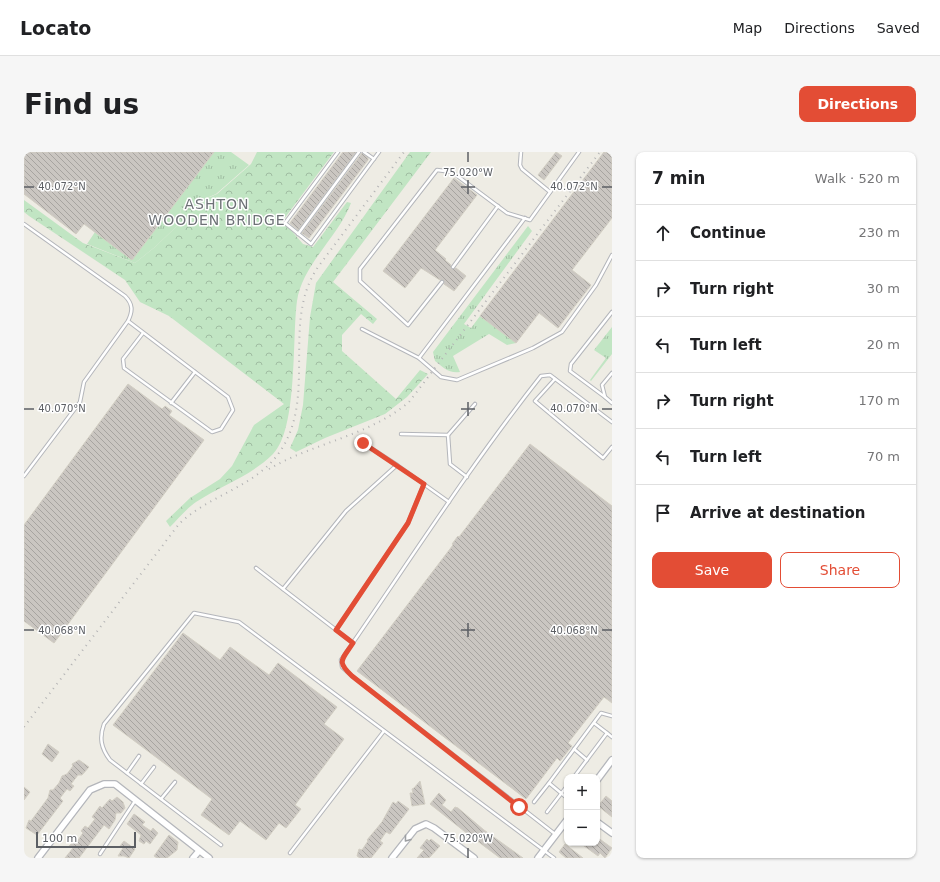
<!DOCTYPE html>
<meta charset="utf-8">
<style>
body{margin:0;font-family:"DejaVu Sans",sans-serif;background:#f6f6f6;color:#202124}
.controls{position:absolute;right:12px;bottom:12px;display:grid;overflow:hidden;border-radius:8px;box-shadow:0 1px 3px #0004}
.controls button{width:36px;height:36px;display:grid;place-items:center;padding:0;border:0;border-bottom:1px solid #e0e0e0;background:#fff;color:#202124;font:20px sans-serif}
.scale{position:absolute;left:12px;bottom:10px;width:100px;box-sizing:border-box;padding-left:4px;border:2px solid #5c5f64;border-top:0;font-size:11px;line-height:14px;white-space:nowrap;color:#5c5f64;-webkit-text-stroke:3px #fff;paint-order:stroke}
.stop{position:absolute;width:12px;height:12px;margin:-9px;border:3px solid #e34d35;border-radius:50%;background:#fff}
.stop.end{background:#e34d35;border-color:#fff;box-shadow:0 1px 4px #0008}
.list{margin:0;padding:0;list-style:none}
h2{display:flex;justify-content:space-between;align-items:center;height:52px;margin:0;padding:0 16px;font-size:17px}
h2 small{font-size:13px;font-weight:400;color:#757577}
.list li{display:grid;grid-template-columns:26px 1fr auto;gap:12px;align-items:center;box-sizing:border-box;height:56px;padding:0 16px;border-top:1px solid #e0e0e0}
.list b{display:block;font-size:15px;white-space:nowrap}
.list em{font-size:13px;font-style:normal;color:#757577}
.actions{display:flex;gap:8px;padding:12px 16px}
.actions a{flex:1;padding:9px 0;border:1px solid #e34d35;border-radius:8px;text-align:center;font-size:14px;color:#e34d35}
.actions .main{background:#e34d35;color:#fff}
.icon{flex:none;width:22px;height:22px;fill:none;stroke:currentColor;stroke-width:2;stroke-linecap:round;stroke-linejoin:round}
.map{position:relative;flex:none;width:588px;height:706px;overflow:hidden;border-radius:8px}
header{display:flex;align-items:center;gap:24px;box-sizing:border-box;height:56px;padding:0 20px;background:#fff;border-bottom:1px solid #e0e0e0}
header strong{font-size:19px}
nav{display:flex;gap:22px;margin-inline-start:auto;font-size:14px}
.intro{display:flex;align-items:center;justify-content:space-between;box-sizing:border-box;height:96px;padding:0 24px}
h1{margin:0;font-size:28px}
.button{padding:10px 18px;border-radius:8px;background:#e34d35;color:#fff;font-size:14px;font-weight:700}
main{display:flex;gap:24px;padding:0 24px}
aside{flex:1;background:#fff;border-radius:8px;box-shadow:0 1px 3px #0004}
.map>svg:first-child{display:block}
.grass{fill:url(#grass-tufts)}
.forest{fill:url(#forest-crowns)}
.building{fill:url(#building-back-hatch);stroke:#d2cec3}
.lines{fill:none;stroke-linecap:round;stroke-linejoin:round}
.service-casing{stroke:#b4b6bb;stroke-width:4.5}
.minor-casing{stroke:#b4b6bb;stroke-width:8}
.service{stroke:#fff;stroke-width:2.5}
.minor{stroke:#fff;stroke-width:5.5}
.rail{stroke:#b3b3b4;stroke-width:2;stroke-dasharray:1 5;stroke-linecap:butt}
.oneway{stroke:#9d9fa2}
.route{stroke:#e34d35;stroke-width:5}
.ticks{fill:none;stroke:#5c5f64;stroke-width:1.5}
.labels{text-anchor:middle;stroke-width:3;stroke-linejoin:round;paint-order:stroke}
.neighbourhood-label{font-size:14px;letter-spacing:1px;fill:#6d7176;stroke:#fff}
.ticks-label{font-size:10px;text-anchor:middle;fill:#5c5f64;stroke:#fff;stroke-width:3;stroke-linejoin:round;paint-order:stroke}
</style>
<header>
<strong>Locato</strong>
<nav><a>Map</a><a>Directions</a><a>Saved</a></nav>
</header>
<div class="intro"><h1>Find us</h1><a class="button">Directions</a></div>
<main>
<div class="map">
<svg width="588" height="706" viewBox="0 0 588 706">
<defs>
<pattern id="grass-tufts" width="24" height="20" patternUnits="userSpaceOnUse"><rect width="24" height="20" fill="#c1e5c3"/><path d="M3 7l-1-3M5 7V3M7 7l1-3M15 17l-1-3M17 17v-4M19 17l1-3" fill="none" stroke="#a0bda2"/></pattern>
<pattern id="forest-crowns" width="20" height="18" patternUnits="userSpaceOnUse"><rect width="20" height="18" fill="#c1e5c3"/><path d="M2 6a3 3 0 1 1 6 0M12 15a3 3 0 1 1 6 0" fill="none" stroke="#a0bda2"/></pattern>
<pattern id="building-back-hatch" width="6" height="6" patternUnits="userSpaceOnUse"><rect width="6" height="6" fill="#cac6c1"/><path d="M-1 5l2 2M0 0l6 6M5-1l2 2" fill="none" stroke="#a7a4a0"/></pattern>
</defs>
<rect width="100%" height="100%" fill="#eeece4"/>
<g class="grass">
<polygon points="190,0 207,0 225,13 192,42 157,57 153,74 131,95 111,111 63,92 71,80 108,108"/>
<path d="M504,74L508,79L440,172L447,176L456,164L492,191L483,193L465,182L429,204L436,220C425,222 419,215 411,209L409,200Z"/>
<polygon points="588,175 588,202 567,229 566,228 582,206 570,198"/>
</g>
<g class="forest">
<path d="M233,0H310L257,71L266,77L279,92L289,95L323,50L327,51C315,84 278,113 273,149C268,185 274,277 249,302C227,324 198,333 172,350C163,356 154,367 146,375L142,369L166,346L196,327L208,314L230,273L260,252L145,164L116,150L101,128L5,64L0,60V48L59,91L111,111L131,95L153,74L157,57L193,42L227,12Z"/>
<polygon points="386,0 407,0 309,130 353,167 349,172 337,162 318,183 318,199 372,247 396,218 404,222 383,245 361,262 301,286 272,300 266,296 274,278 279,253 286,165 292,131"/>
</g>
<g class="building">
<polygon points="0,0 190,0 108,108 60,72 52,82 0,42"/>
<polygon points="319,0 332,0 274,78 266,71"/>
<polygon points="532,0 538,4 520,28 514,23"/>
<polygon points="580,0 588,0 588,66 548,118 567,133 534,176 515,161 492,191 456,164"/>
<polygon points="338,1 344,6 344,8 285,86 278,81"/>
<polygon points="430,26 453,43 411,98 422,107 421,108 427,113 427,117 432,116 442,124 430,139 420,132 419,128 416,128 397,116 381,136 359,119"/>
<polygon points="104,232 138,257 141,254 148,259 145,263 180,288 30,491 0,469 0,373"/>
<polygon points="506,292 588,354 588,551 580,545 544,591 548,594 536,609 533,606 502,647 333,519 429,393 428,392 434,384 435,385"/>
<polygon points="159,481 196,508 206,495 245,523 254,511 313,555 300,572 320,587 271,653 277,657 262,676 255,671 242,688 216,669 205,683 177,663 188,647 89,573"/>
<polygon points="24,592 35,600 28,610 18,602"/>
<polygon points="55,608 65,615 58,623 54,623 47,632 50,634 46,639 43,637 36,646 39,649 13,683 2,676 5,668 7,669 24,646 26,638 29,638 35,631 38,624 43,622 49,614 48,612"/>
<polygon points="396,629 401,652 388,654 386,641 389,641 388,637 390,636"/>
<polygon points="0,635 6,640 0,648"/>
<polygon points="415,641 422,648 418,653 427,660 431,655 434,656 460,678 499,706 476,706 440,679 406,652"/>
<polygon points="582,644 588,649 588,665 574,654"/>
<polygon points="93,645 99,650 101,656 97,661 92,661 91,668 85,677 80,673 55,706 41,706 49,696 45,694 50,689 52,691 59,681 57,679 61,674 64,676 71,667 68,665 76,654 78,656 86,647 88,649"/>
<polygon points="374,649 385,657 366,682 362,680 356,689 359,691 347,706 336,706 333,704 335,697 338,698 344,689 343,688 358,670 369,650 372,652"/>
<polygon points="110,662 121,670 118,673 127,679 129,676 134,681 126,692 122,689 120,692 115,689 117,683 103,672"/>
<polygon points="145,683 154,690 153,698 143,706 133,706 130,704"/>
<polygon points="573,685 588,696 581,706 576,701 574,704 556,691 573,691"/>
<polygon points="403,687 405,689 407,687 416,694 405,706 393,706 400,698 396,696"/>
<polygon points="100,689 111,697 105,706 100,704 94,704 99,696 96,694"/>
<polygon points="541,692 559,706 542,706 535,700"/>
</g>
<g class="lines">
<g class="service-casing">
<g id="service">
<polyline points="314,0 261,71 287,92 355,0"/>
<polyline points="340,0 350,7"/>
<polyline points="497,0 496,13 498,17 526,40"/>
<path d="M0,72L101,144C109,152 109,159 104,169L60,230L56,250L0,324"/>
<polyline points="274,82 335,0"/>
<polyline points="429,115 474,54"/>
<polyline points="418,130 384,173 336,129 336,117 413,18 428,20 483,61 506,68 555,0"/>
<polyline points="104,169 204,245 209,258 197,277 188,280 100,216 99,207 119,181"/>
<polyline points="338,177 395,206 417,225 433,228 509,196 538,180 572,133 588,103"/>
<polyline points="395,206 501,66"/>
<polyline points="588,221 578,233 581,245 588,251"/>
<polyline points="531,227 511,249 579,306 588,295"/>
<polyline points="581,245 546,219 547,212 588,160"/>
<polyline points="147,251 171,220"/>
<polyline points="377,282 424,283 451,252"/>
<polyline points="424,283 426,312 443,325"/>
<polyline points="339,291 373,313"/>
<polyline points="232,416 259,437 322,359 373,313 425,350"/>
<polyline points="259,437 329,491"/>
<polyline points="312,478 384,371 400,332"/>
<polyline points="570,571 583,581"/>
<polyline points="550,597 563,608"/>
<polyline points="103,621 115,604"/>
<polyline points="550,625 583,581 588,585"/>
<polyline points="525,631 577,561 588,564"/>
<polyline points="117,632 130,615"/>
<polyline points="137,647 151,630"/>
<polyline points="510,650 525,631 543,646"/>
<polyline points="523,660 543,634"/>
<path d="M531,682L328,524L318,515L317,508C383,413 445,315 517,224L526,223L588,270"/>
<path d="M197,693L86,608C77,596 75,586 80,572L170,461L215,470L530,706"/>
<polyline points="266,701 360,579"/>
<polyline points="76,702 111,649"/>
</g>
</g>
<g class="minor-casing">
<g id="minor">
<polyline points="573,628 588,608"/>
<polyline points="573,670 588,681"/>
<polyline points="14,706 66,638 80,632 91,632 185,706"/>
<polyline points="169,706 175,699"/>
<polyline points="368,706 391,677 402,672 410,676 450,706"/>
<polyline points="514,706 543,668"/>
</g>
</g>
<use href="#service" class="service"/>
<use href="#minor" class="minor"/>
<g class="rail">
<path d="M245,317C289,291 345,284 385,250L576,0"/>
<path d="M0,575L155,372C186,342 233,335 257,298C293,243 257,169 294,115L380,0"/>
</g>
</g>
<defs><path id="oneway-chevron" d="M-2-3.5L2.5 0L-2 3.5" fill="none" stroke-width="1.6" stroke-linecap="round" stroke-linejoin="round"/></defs>
<use class="oneway" href="#oneway-chevron" transform="translate(383 687) rotate(128)"/>
<g class="lines">
<path class="route" d="M339,291L400,332L384,371L312,478L329,491C318,508 312,509 328,524L495,655"/>
</g>
<path class="ticks" d="M444,0V10M444,28V42M0,35H10M437,35H451M578,35H588M444,250V264M0,257H10M437,257H451M578,257H588M444,471V485M0,478H10M437,478H451M578,478H588M444,696V706"/>
<g class="labels">
<g class="neighbourhood-label">
<text x="193" y="57">ASHTON<tspan x="193" dy="16">WOODEN BRIDGE</tspan></text>
</g>
</g>
<g class="ticks-label">
<text x="444" y="24">75.020°W</text>
<text x="38" y="38">40.072°N</text>
<text x="550" y="38">40.072°N</text>
<text x="38" y="260">40.070°N</text>
<text x="550" y="260">40.070°N</text>
<text x="38" y="482">40.068°N</text>
<text x="550" y="482">40.068°N</text>
<text x="444" y="690">75.020°W</text>
</g>
</svg>
<div class="controls">
<button>+</button>
<button>−</button>
</div>
<div class="scale">100 m</div>
<div class="stop" style="left:495px;top:655px"></div>
<div class="stop end" style="left:339px;top:291px"></div>
</div>
<aside>
<h2>7 min<small>Walk · 520 m</small></h2>
<ul class="list">
<li><svg class="icon" aria-label="ahead" viewBox="0 0 24 24"><path d="M12 20V5M6 11l6-6 6 6"/></svg><div><b>Continue</b></div><em>230 m</em></li>
<li><svg class="icon" aria-label="right" viewBox="0 0 24 24"><path d="M7 20v-9h11M14 6l5 5-5 5"/></svg><div><b>Turn right</b></div><em>30 m</em></li>
<li><svg class="icon" aria-label="left" viewBox="0 0 24 24"><path d="M17 20v-9H6M10 6l-5 5 5 5"/></svg><div><b>Turn left</b></div><em>20 m</em></li>
<li><svg class="icon" aria-label="right" viewBox="0 0 24 24"><path d="M7 20v-9h11M14 6l5 5-5 5"/></svg><div><b>Turn right</b></div><em>170 m</em></li>
<li><svg class="icon" aria-label="left" viewBox="0 0 24 24"><path d="M17 20v-9H6M10 6l-5 5 5 5"/></svg><div><b>Turn left</b></div><em>70 m</em></li>
<li><svg class="icon" aria-label="arrive" viewBox="0 0 24 24"><path d="M6 21V4h12l-3 4 3 4H6"/></svg><div><b>Arrive at destination</b></div></li>
</ul>
<div class="actions"><a class="main">Save</a><a>Share</a></div>
</aside>
</main>
